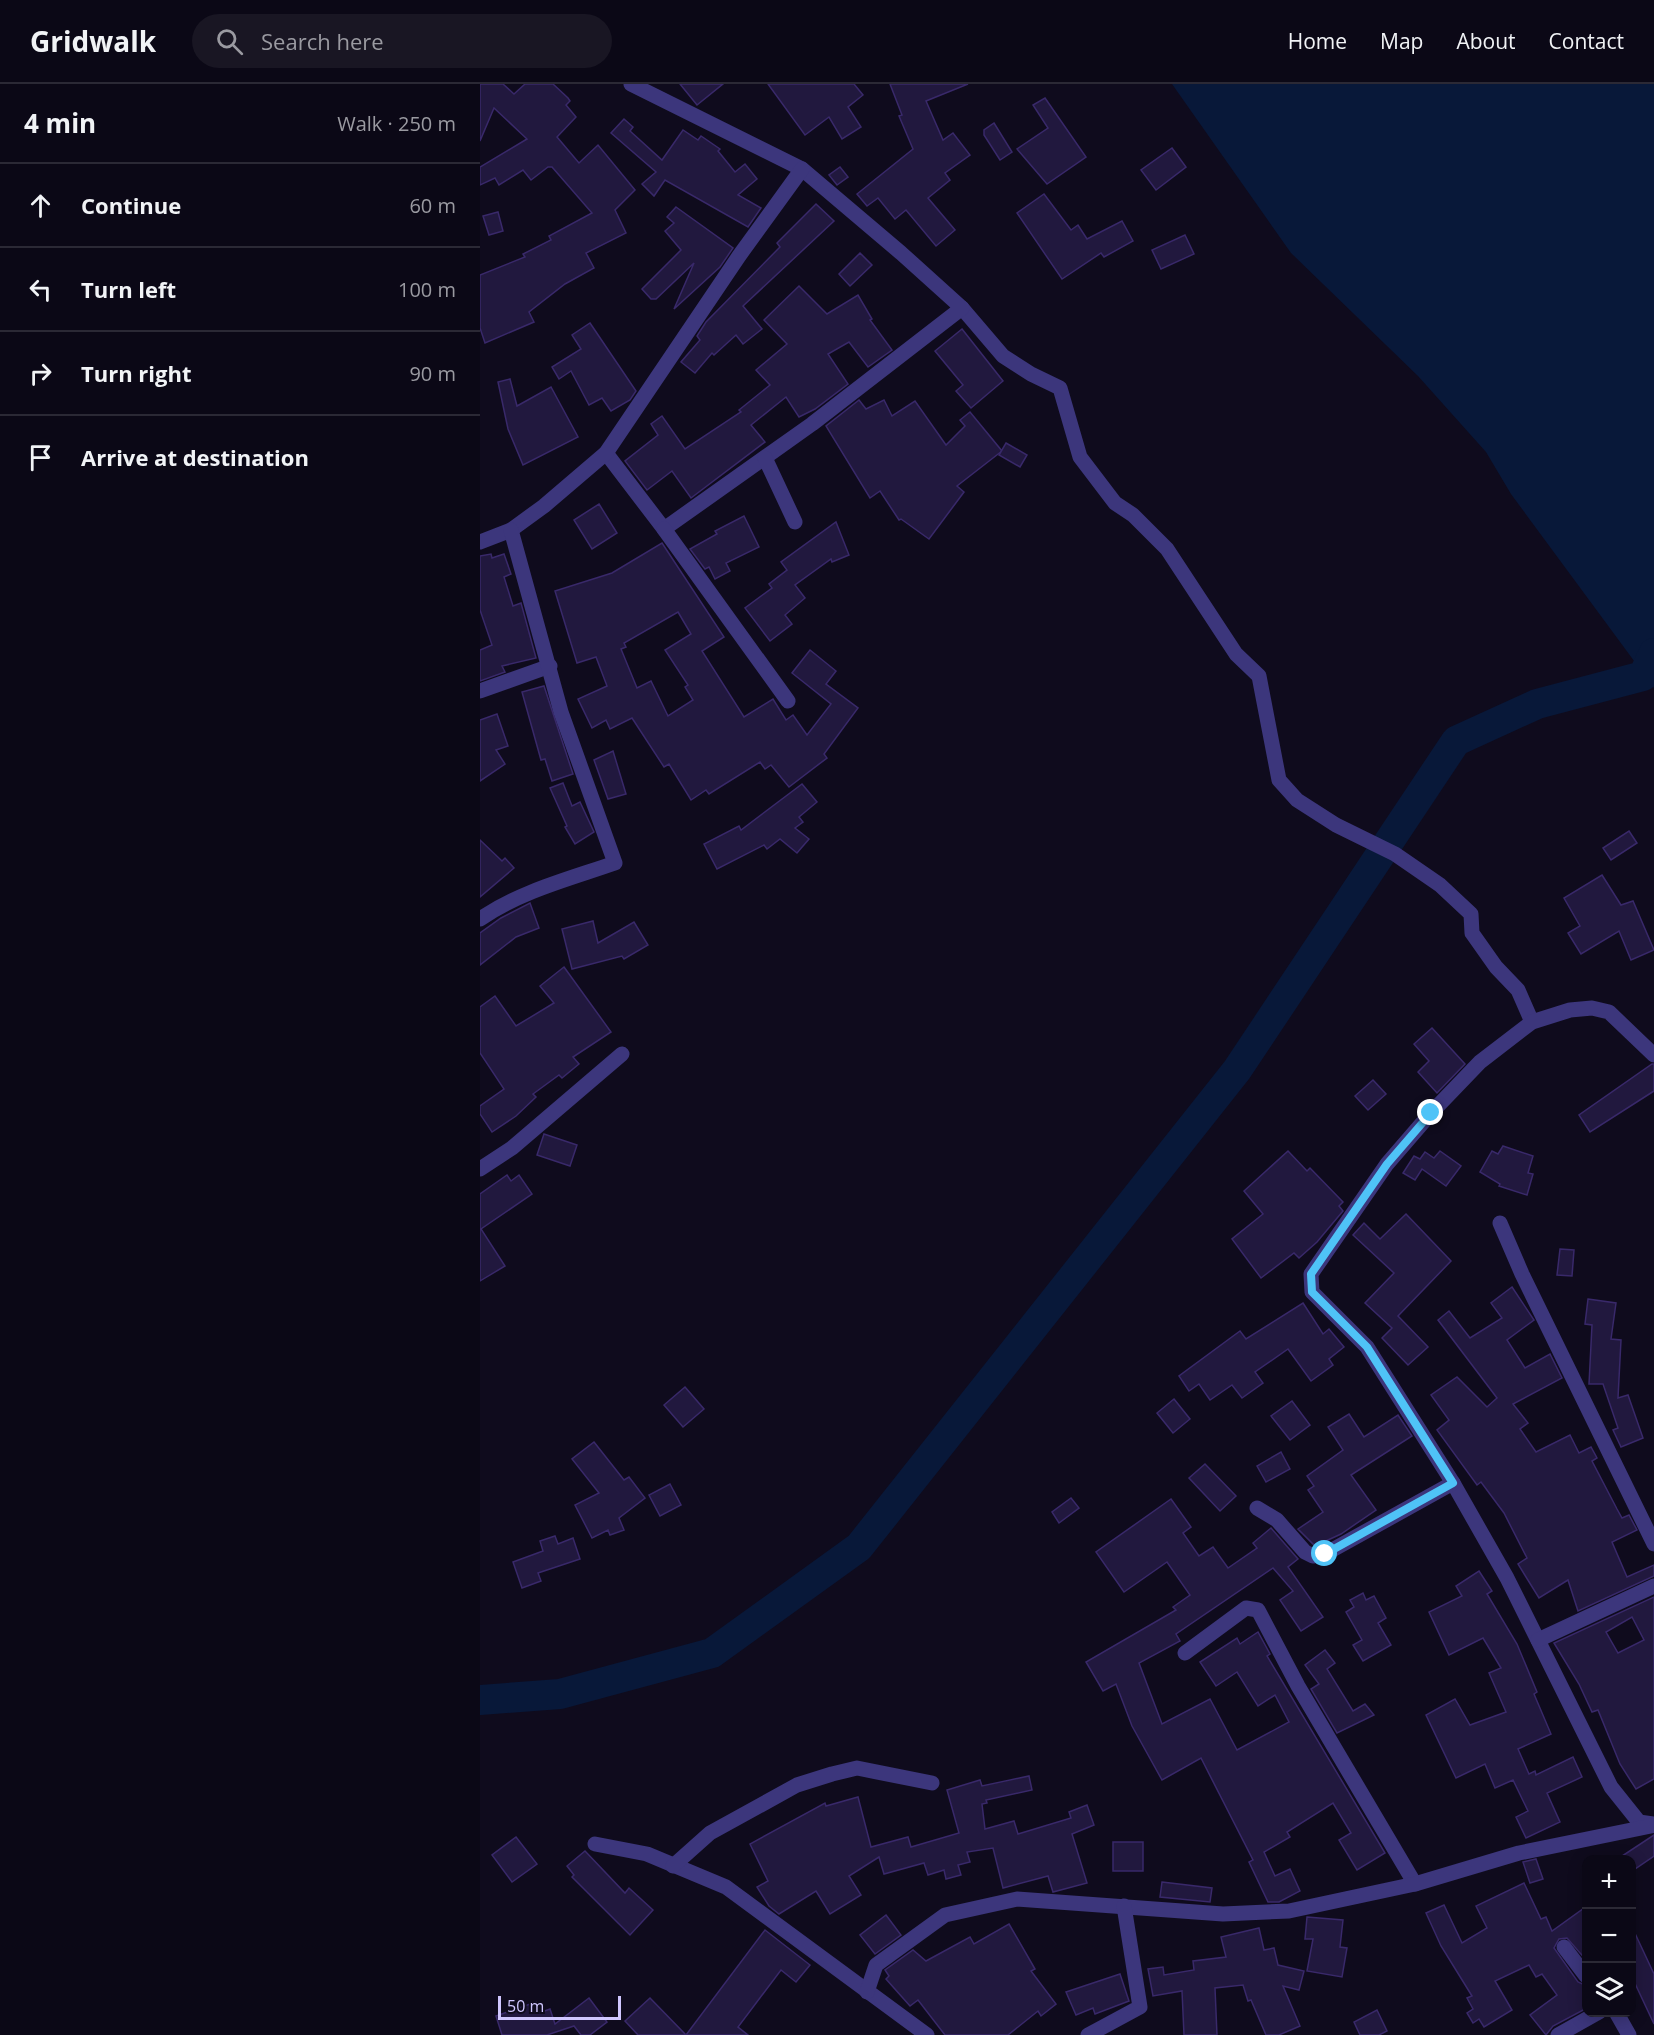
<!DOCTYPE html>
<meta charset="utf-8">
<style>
body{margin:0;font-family:"Open Sans",sans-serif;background:#191623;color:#f1f3f6}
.controls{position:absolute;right:18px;bottom:18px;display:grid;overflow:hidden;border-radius:12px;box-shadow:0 3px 15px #0003}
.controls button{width:54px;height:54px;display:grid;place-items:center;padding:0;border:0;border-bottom:2px solid #2b2935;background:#0b0816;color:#f1f3f6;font:30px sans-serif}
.scale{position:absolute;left:18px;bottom:15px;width:123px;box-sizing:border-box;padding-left:6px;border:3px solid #d0c7ff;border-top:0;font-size:16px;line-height:21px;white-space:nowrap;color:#d0c7ff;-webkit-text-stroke:4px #0f0b1d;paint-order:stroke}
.stop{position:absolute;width:18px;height:18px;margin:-14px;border:4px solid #4fc3f7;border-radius:50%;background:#fff}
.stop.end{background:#4fc3f7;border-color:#fff;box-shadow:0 2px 6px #0008}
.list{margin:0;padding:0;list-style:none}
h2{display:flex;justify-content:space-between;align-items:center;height:78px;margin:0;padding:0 24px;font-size:26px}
h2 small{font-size:20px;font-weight:400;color:#9a9aa1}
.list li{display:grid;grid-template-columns:39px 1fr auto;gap:18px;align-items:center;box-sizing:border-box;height:84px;padding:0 24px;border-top:2px solid #2b2935}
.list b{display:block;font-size:22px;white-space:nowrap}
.list em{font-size:20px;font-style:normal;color:#9a9aa1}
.icon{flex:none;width:33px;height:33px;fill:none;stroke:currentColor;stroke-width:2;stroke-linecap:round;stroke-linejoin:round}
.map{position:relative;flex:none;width:1174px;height:1951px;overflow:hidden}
header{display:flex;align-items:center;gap:36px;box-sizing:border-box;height:84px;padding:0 30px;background:#0b0816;border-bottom:2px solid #2b2935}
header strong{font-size:28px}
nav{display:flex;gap:33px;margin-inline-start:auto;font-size:21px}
.search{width:420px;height:54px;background:#191623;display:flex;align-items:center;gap:15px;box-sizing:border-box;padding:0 21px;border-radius:33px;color:#9a9aa1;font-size:22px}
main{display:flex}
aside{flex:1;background:#0b0816}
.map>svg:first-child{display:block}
.water{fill:#081839}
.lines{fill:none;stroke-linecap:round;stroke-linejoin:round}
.river{stroke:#081839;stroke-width:30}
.building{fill:#21183e;stroke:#39296a;stroke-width:1.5;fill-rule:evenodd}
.minor{stroke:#3c367c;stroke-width:15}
.route{stroke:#4fc3f7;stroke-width:8}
</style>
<header>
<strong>Gridwalk</strong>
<div class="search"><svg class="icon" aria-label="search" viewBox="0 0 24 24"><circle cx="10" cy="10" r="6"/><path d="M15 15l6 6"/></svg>Search here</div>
<nav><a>Home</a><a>Map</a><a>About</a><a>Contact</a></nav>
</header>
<main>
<aside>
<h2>4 min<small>Walk · 250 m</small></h2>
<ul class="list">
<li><svg class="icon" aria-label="ahead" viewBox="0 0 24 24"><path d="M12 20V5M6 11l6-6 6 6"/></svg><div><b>Continue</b></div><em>60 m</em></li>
<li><svg class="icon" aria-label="left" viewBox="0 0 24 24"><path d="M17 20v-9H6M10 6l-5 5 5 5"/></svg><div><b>Turn left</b></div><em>100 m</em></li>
<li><svg class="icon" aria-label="right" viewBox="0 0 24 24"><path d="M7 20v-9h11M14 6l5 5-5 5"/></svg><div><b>Turn right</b></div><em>90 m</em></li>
<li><svg class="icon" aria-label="arrive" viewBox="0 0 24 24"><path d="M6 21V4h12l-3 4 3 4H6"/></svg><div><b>Arrive at destination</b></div></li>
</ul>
</aside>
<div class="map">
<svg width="1174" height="1951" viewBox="0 0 1174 1951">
<rect width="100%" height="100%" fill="#0f0b1d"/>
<polygon class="water" points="692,0 1174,0 1174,604 1031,410 1006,368 938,292 811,169"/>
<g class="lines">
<polyline class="river" points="0,1616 80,1610 232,1569 379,1463 757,986 976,657 1057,620 1163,592 1174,569"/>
</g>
<g class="building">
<polygon points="0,0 23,0 34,10 45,0 73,0 88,14 90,17 86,21 96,33 77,53 99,79 118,61 155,106 135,126 146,149 106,169 114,184 85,200 49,228 54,238 5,259 0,244 0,191 45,173 43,170 71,156 69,152 112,129 72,83 68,83 51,96 43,86 19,101 15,94 0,101 0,83 47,55 14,24 0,57"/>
<polygon points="200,0 243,0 217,21"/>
<polygon points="288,0 374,0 383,11 368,23 381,43 362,55 349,33 325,51"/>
<polygon points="410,0 488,0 446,17 463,56 473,49 490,71 465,89 470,96 448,114 475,146 456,162 426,126 415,135 398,114 387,122 377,110 433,65 419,32 422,31"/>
<polygon points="565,14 606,73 567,100 537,65 568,44 553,21"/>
<polygon points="144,35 153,43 150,47 182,76 203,46 218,56 221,52 240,65 238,67 255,88 265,80 277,95 258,111 281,124 268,143 185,96 174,112 162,100 176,88 131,49"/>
<polygon points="514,39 532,68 520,76 504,51 504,46"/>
<polygon points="692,64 706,83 676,106 661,86"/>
<polygon points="360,83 368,93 357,101 349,91"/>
<polygon points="564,110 591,146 598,141 607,155 642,137 653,157 624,173 621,169 582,195 537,129"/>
<polygon points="336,120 354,137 263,222 282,245 263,260 256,251 234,271 232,269 215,289 201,278 220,256 217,252 226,238 300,163 297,159"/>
<polygon points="196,123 253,164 240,183 194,225 214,179 176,215 171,215 162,205 201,166 185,147 194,139 187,133"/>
<polygon points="18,128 23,147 9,151 3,132"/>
<polygon points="705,151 714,170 681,185 672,166"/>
<polygon points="380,169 392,181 370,202 359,190"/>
<polygon points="319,202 347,230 378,211 392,235 390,236 412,266 388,283 369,258 348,270 368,300 335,325 319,333 306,313 271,341 285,358 211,414 192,387 167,406 145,377 178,351 171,340 182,332 205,365 261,328 259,326 290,301 276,286 307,260 284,236"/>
<polygon points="110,239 156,307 150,316 131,327 122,314 109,321 91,287 79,295 72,283 101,265 92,251"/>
<polygon points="482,245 523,297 491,324 476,307 483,301 455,267"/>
<polygon points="30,295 37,322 71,303 98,353 43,381 28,345 18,298"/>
<polygon points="379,316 386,325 404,316 412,332 435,317 466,361 485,342 480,336 490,328 522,367 477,402 484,408 449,455 421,435 419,436 400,407 390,414 346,342"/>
<polygon points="526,359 547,371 540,383 519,371"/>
<polygon points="119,420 137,449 112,465 94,436"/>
<polygon points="264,432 279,463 246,479 250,487 235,495 229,483 225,485 210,465 237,450 235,447"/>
<polygon points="356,438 369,471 352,478 351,475 315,501 325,514 305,531 312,540 290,557 265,524 292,504 289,500 307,486 301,478"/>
<path d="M182,459L244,553L222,567L264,633L293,615L306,636L313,631L327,651L351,620L312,589L330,566L356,587L346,600L378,624L344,670L347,674L309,703L291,681L285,685L280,678L229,710L226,706L211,716L189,680L184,683L152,634L130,645L126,636L112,644L98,615L127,602L116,573L97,579L75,507L132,489ZM198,528L211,550L185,566L208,601L205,603L213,616L188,632L171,597L157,604L141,565L146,563L144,559Z"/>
<polygon points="11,470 12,474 24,470 31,490 24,493 33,522 41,519 56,574 22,582 25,588 0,597 0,566 12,561 0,526 0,472"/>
<polygon points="64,602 93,690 72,697 65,675 61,676 42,608"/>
<polygon points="17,630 28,662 16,666 25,680 0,697 0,636"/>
<polygon points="133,667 146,710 128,715 114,676"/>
<polygon points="83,699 92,722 100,718 114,748 95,760 85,743 87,742 70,704"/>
<polygon points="322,700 337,718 319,733 323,738 315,744 329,755 317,769 300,755 287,765 284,761 237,785 224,760 259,742 261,746"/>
<polygon points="1149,747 1157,759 1131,776 1123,764"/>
<polygon points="0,756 22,777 25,774 34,784 0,813"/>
<polygon points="1122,791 1141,821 1153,817 1174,866 1151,876 1139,847 1101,870 1088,849 1100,842 1084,814"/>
<polygon points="50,819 59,844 36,853 0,881 0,849 21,834"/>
<polygon points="113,837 118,859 154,838 168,861 144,875 142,872 92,885 82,845"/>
<polygon points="84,883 131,948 93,973 99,980 82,994 79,991 53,1010 56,1013 36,1032 12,1048 0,1030 0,1022 24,1005 0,969 0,923 15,912 36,942 74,919 60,902"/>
<polygon points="952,944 985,980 957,1009 938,988 949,977 934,960"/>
<polygon points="1172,980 1174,980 1174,1007 1110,1048 1099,1031"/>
<polygon points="893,996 906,1010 888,1026 875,1012"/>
<polygon points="64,1050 97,1061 90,1082 57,1071"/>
<polygon points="1023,1062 1053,1072 1048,1089 1053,1090 1047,1111 1019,1102 1020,1100 1000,1088 1012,1067 1018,1070"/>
<polygon points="808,1067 827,1087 830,1084 863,1118 859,1122 863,1127 837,1158 819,1174 814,1169 781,1194 752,1155 783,1130 764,1107"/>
<polygon points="960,1067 981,1082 966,1102 942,1085 935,1096 923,1089 934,1072 940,1075 945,1068 954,1074"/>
<polygon points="27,1091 31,1097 39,1091 52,1110 1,1145 25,1182 0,1197 0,1110"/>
<polygon points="926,1130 971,1177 918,1232 948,1263 928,1281 902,1254 912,1244 885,1219 914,1189 873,1151 884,1139 900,1155"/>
<polygon points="1080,1165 1094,1166 1092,1192 1077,1191"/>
<polygon points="1032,1203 1054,1236 1027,1256 1045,1284 1070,1270 1082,1294 1033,1320 1048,1339 1040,1345 1056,1368 1090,1351 1099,1369 1111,1363 1117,1374 1112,1377 1137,1425 1142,1434 1149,1431 1157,1446 1132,1458 1147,1493 1174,1481 1174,1492 1098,1527 1088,1496 1059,1514 1038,1480 1047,1474 1024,1429 1001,1398 997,1401 957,1346 969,1336 951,1311 977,1293 1007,1323 1017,1314 958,1236 969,1227 990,1254 1022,1234 1011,1219"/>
<polygon points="1108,1215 1136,1219 1131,1255 1141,1256 1138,1314 1148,1311 1163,1354 1141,1363 1133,1346 1138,1344 1123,1300 1109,1300 1112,1241 1105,1240"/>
<polygon points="823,1219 843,1250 849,1245 864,1263 849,1275 853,1281 831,1297 808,1265 775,1288 783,1299 762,1314 752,1301 730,1316 719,1300 709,1307 699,1292 760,1247 766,1255"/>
<polygon points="205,1303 224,1325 203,1343 184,1321"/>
<polygon points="694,1315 710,1335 693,1349 677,1329"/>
<polygon points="812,1317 830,1341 810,1356 791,1332"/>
<polygon points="869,1330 884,1353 918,1331 932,1352 871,1391 896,1426 861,1450 835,1462 818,1445 843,1428 828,1406 834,1402 827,1392 863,1366 848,1343"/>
<polygon points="114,1358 144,1396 149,1393 165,1414 139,1434 144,1446 130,1451 128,1446 112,1454 95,1421 119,1409 92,1375"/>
<polygon points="801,1368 810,1385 786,1398 777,1382"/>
<polygon points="725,1380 756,1412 740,1427 709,1394"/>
<polygon points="190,1400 201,1421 180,1432 169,1411"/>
<polygon points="591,1414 599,1424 579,1439 572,1428"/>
<polygon points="691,1415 711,1443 703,1449 719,1472 733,1463 748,1484 777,1464 773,1459 791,1444 818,1475 808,1483 843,1533 821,1547 800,1516 813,1507 793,1484 696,1550 700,1557 659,1579 682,1640 730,1615 757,1666 809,1638 795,1611 778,1622 757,1588 736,1602 720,1578 757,1554 760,1560 778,1548 790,1570 787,1572 905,1769 877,1786 859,1756 871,1749 853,1719 807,1748 810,1753 784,1768 795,1792 810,1785 820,1807 799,1818 788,1818 769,1778 773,1776 721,1674 682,1696 652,1642 636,1600 623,1607 606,1578 696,1526 693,1523 710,1511 687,1478 644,1508 616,1468"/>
<polygon points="75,1452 78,1460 93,1454 100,1475 58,1489 61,1497 42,1504 33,1478 63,1467 60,1457"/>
<polygon points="999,1487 1012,1507 1007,1510 1037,1560 1057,1608 1054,1610 1071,1650 1038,1665 1049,1690 1055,1687 1056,1691 1093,1673 1102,1693 1067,1709 1080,1738 1046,1754 1036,1733 1048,1727 1033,1696 1015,1704 1005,1680 976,1694 946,1631 975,1615 990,1641 1026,1628 1009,1589 1021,1584 1003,1554 969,1571 949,1528 982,1512 976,1502"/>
<polygon points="883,1509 886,1516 894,1512 906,1534 898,1539 911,1561 883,1577 873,1561 882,1556 866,1528 874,1523 870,1516"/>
<path d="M1174,1513V1695L1156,1705L1140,1680L1118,1626L1112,1628L1099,1600L1074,1559ZM1152,1533L1164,1556L1138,1569L1126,1548Z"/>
<polygon points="845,1566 855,1579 847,1585 873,1627 885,1620 894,1631 857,1649 831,1605 839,1600 825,1581"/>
<polygon points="549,1692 552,1706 506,1716 507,1719 502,1720 505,1745 534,1737 538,1750 591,1734 589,1728 607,1721 614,1741 592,1750 607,1799 573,1808 568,1792 523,1804 513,1764 487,1768 490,1778 478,1781 481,1791 466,1795 464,1786 448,1791 444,1779 404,1790 399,1773 369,1792 381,1811 350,1830 336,1807 299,1830 289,1822 277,1803 288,1797 270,1760 345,1719 346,1722 378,1713 391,1763 428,1753 431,1763 479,1749 467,1706 500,1696 502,1702"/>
<polygon points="1174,1751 1174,1772 1152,1787 1152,1776 1136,1776"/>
<polygon points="36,1753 57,1780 32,1798 12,1771"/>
<rect x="633" y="1758" width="30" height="29"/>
<polygon points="105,1767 145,1809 149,1804 173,1826 150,1851 92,1793 94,1791 87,1782"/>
<polygon points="1056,1775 1063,1795 1050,1799 1043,1778"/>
<polygon points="682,1798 732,1804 730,1818 680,1813"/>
<polygon points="1044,1799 1061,1835 1066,1833 1072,1847 1107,1822 1107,1877 1087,1854 1079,1855 1074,1864 1098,1898 1107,1902 1107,1924 1073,1942 1066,1951 1050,1931 1077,1911 1062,1890 1056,1893 1049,1881 1015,1897 1032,1926 1004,1943 999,1935 993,1939 987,1929 993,1925 987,1914 992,1912 961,1862 946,1829 964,1821 982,1859 1007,1844 996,1822"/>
<polygon points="406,1831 421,1851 395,1870 380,1851"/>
<polygon points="827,1833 863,1836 860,1863 867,1864 862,1893 827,1887 833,1855 825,1855"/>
<polygon points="529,1840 555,1885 551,1887 576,1920 561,1932 558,1927 528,1951 465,1951 438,1916 430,1922 406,1895 409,1892 405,1886 433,1866 446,1877 490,1853 494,1860"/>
<polygon points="1152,1843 1174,1890 1174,1940 1152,1893"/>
<polygon points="779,1844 784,1866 794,1864 798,1881 824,1887 819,1906 803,1902 820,1942 799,1951 786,1951 771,1916 768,1917 763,1901 735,1904 737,1951 704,1951 702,1907 673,1912 668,1885 683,1883 684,1891 714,1886 713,1877 746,1873 741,1853"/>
<polygon points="285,1846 330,1881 316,1898 301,1886 258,1943 268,1951 206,1951"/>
<polygon points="640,1890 649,1917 615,1930 613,1924 596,1931 586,1908"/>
<polygon points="109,1914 127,1938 110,1951 101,1951 94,1942 67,1951 22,1951 16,1932 56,1918 59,1929 70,1925 75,1940"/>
<polygon points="170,1914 206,1951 158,1951 145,1937"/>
<polygon points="897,1926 907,1947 899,1951 880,1951 874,1938"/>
</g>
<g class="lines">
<g class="minor">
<polyline points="482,224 523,272 551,290 580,304 600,373 635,419 653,431 687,465 756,570 779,592 799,696 817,716 856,741 915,770 960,801 991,830 992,849 1016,883 1038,906 1052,938"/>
<polyline points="126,369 184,445 332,340 482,224 421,169 322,85 151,0"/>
<polyline points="285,374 315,438"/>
<polyline points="184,445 308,617"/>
<polyline points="0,458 31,446 64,422 126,369 259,172 322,85"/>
<polyline points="0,607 70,582"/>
<path d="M0,835C41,807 89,795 135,779L81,628L31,446"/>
<polyline points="1174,971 1129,928 1112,924 1090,926 1052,938 1000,978 951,1029 907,1080 831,1190 832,1208 887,1263 973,1399 1027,1494 1131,1703 1159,1738 1174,1740"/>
<polyline points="0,1085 32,1064 142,970"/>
<polyline points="1020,1139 1042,1190 1174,1460"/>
<polyline points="777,1424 797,1436 825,1468 833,1472 845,1470 973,1399"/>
<polyline points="1058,1556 1174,1502"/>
<polyline points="705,1569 766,1524 778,1526 818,1602 935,1800"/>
<polyline points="115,1760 167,1770 246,1803 447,1951"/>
<polyline points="193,1782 230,1749 317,1701 352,1690 377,1684 452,1699"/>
<polyline points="1084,1863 1106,1892"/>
<polyline points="387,1908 396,1881 465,1831 537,1815 743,1830 809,1827 935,1800 1039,1769 1171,1742"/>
<polyline points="1136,1928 1149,1951"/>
<polyline points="608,1951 660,1923 644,1822"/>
<polyline points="1078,1951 1119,1928"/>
</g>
</g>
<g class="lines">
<polyline class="route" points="845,1470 973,1399 887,1263 832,1208 831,1190 907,1080 951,1029"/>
</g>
</svg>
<div class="controls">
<button>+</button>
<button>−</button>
<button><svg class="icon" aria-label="layers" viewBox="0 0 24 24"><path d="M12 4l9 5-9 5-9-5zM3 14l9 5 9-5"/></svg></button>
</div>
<div class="scale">50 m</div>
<div class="stop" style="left:845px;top:1470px"></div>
<div class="stop end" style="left:951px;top:1029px"></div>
</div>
</main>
